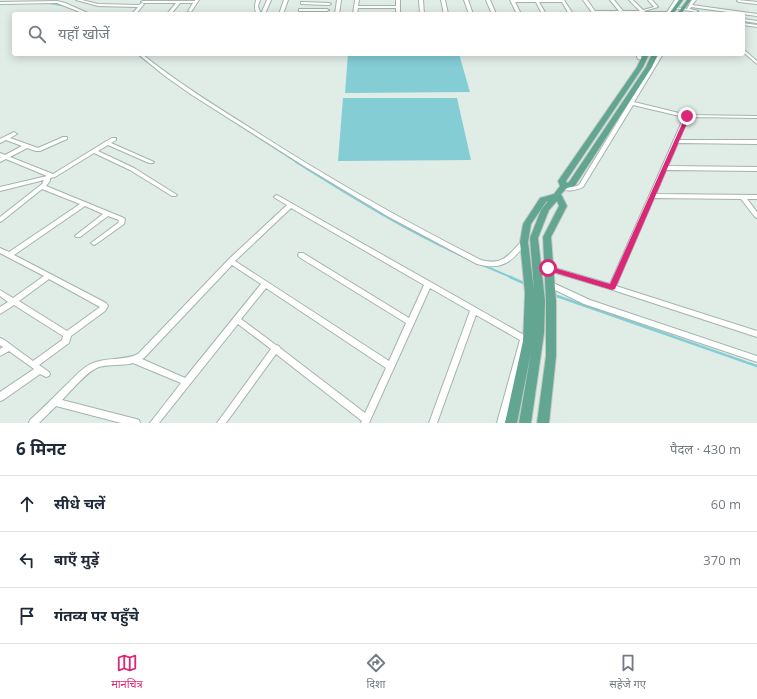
<!DOCTYPE html>
<html lang="hi">
<meta charset="utf-8">
<style>
body{margin:0;font-family:"Open Sans","Noto Sans Devanagari",sans-serif;background:#f2f2f3;color:#1f2937}
.stop{position:absolute;width:12px;height:12px;margin:-9px;border:3px solid #db2777;border-radius:50%;background:#fff}
.stop.end{background:#db2777;border-color:#fff;box-shadow:0 1px 4px #0008}
.list{margin:0;padding:0;list-style:none}
h2{display:flex;justify-content:space-between;align-items:center;height:52px;margin:0;padding:0 16px;font-size:17px}
h2 small{font-size:13px;font-weight:400;color:#747a83}
.list li{display:grid;grid-template-columns:26px 1fr auto;gap:12px;align-items:center;box-sizing:border-box;height:56px;padding:0 16px;border-top:1px solid #e0e1e3}
.list b{display:block;font-size:15px;white-space:nowrap}
.list em{font-size:13px;font-style:normal;color:#747a83}
.icon{flex:none;width:22px;height:22px;fill:none;stroke:currentColor;stroke-width:2;stroke-linecap:round;stroke-linejoin:round}
.map{position:relative;flex:none;width:757px;height:423px;overflow:hidden}
.search{position:absolute;background:#fff;box-shadow:0 2px 10px #0003;left:12px;right:12px;top:12px;height:44px;display:flex;align-items:center;gap:10px;box-sizing:border-box;padding:0 14px;border-radius:4px;color:#747a83;font-size:15px}
.sheet{height:220px;background:#fff}
nav{display:flex;justify-content:space-around;align-items:center;box-sizing:border-box;height:56px;border-top:1px solid #e0e1e3;background:#fff;font-size:11px;color:#747a83}
nav a{display:grid;justify-items:center;gap:2px}
nav .on{color:#db2777}
.map>svg:first-child{display:block}
.water{fill:#84cdd5}
.lines{fill:none;stroke-linecap:round;stroke-linejoin:round}
.stream-far2{stroke:#84cdd5;stroke-width:1.5}
.stream-far1{stroke:#84cdd5;stroke-width:2}
.stream{stroke:#84cdd5;stroke-width:2.5}
.minor-casing{stroke:#a3b4ad;stroke-width:2}
.major-casing{stroke:#c1c9c6;stroke-width:2}
.minor{fill:#fff;fill-rule:evenodd}
.major{fill:#62a590;fill-rule:evenodd}
.route{fill:#db2777}
</style>
<div class="map">
<svg width="757" height="423" viewBox="0 0 757 423">
<rect width="100%" height="100%" fill="#e0ece6"/>
<g class="water">
<polygon points="348,54 459,54 470,92 345,93"/>
<polygon points="343,98 457,98 471,160 338,161"/>
</g>
<g class="lines">
<g class="stream-far2">
<polyline points="48,3 65,6"/>
<polyline points="73,9 83,14"/>
<polyline points="137,54 160,72"/>
<polyline points="230,119 298,163"/>
</g>
<g class="stream-far1">
<path d="M296,162C353,198 410,233 471,260"/>
<polyline points="480,264 513,278"/>
</g>
<g class="stream">
<polyline points="510,277 526,284"/>
<polyline points="554,295 757,366"/>
</g>
<g class="minor-casing">
<g id="minor">
<polygon points="76,0 82,0 98,4 139,5 142,3 144,4 136,14 132,14 138,7 98,6"/>
<polygon points="195,0 199,0 191,12 188,11 193,3 180,3 171,14 167,14 176,3 143,3 141,2 143,1 195,1"/>
<path d="M256,0H260L258,6L260,12L261,14L267,0H271L265,14H257C254,9 255,5 256,0Z"/>
<polygon points="284,0 288,0 283,14 279,14"/>
<polygon points="337,0 341,0 339,14 335,14"/>
<polygon points="355,0 359,0 358,6 396,6 396,0 400,0 400,14 396,14 396,8 358,8 357,14 353,14"/>
<polygon points="419,0 423,0 424,14 420,14"/>
<polygon points="441,0 445,0 448,14 444,14"/>
<polygon points="464,0 468,0 473,14 469,14"/>
<polygon points="486,0 490,0 496,14 492,14"/>
<polygon points="510,0 564,0 573,14 569,14 562,2 539,2 546,14 542,14 536,2 515,2 521,14 517,14"/>
<polygon points="583,0 587,0 595,11 619,11 610,0 614,0 623,11 640,11 629,0 633,0 643,10 654,7 648,0 652,0 658,7 644,11 645,12 667,12 675,0 679,0 669,14 644,14 642,13 596,13 597,14 593,14"/>
<polygon points="692,0 696,0 692,5 757,14 757,16 691,7 690,9 698,11 696,12 673,8 675,7 687,9"/>
<polygon points="738,0 757,2 757,4 739,2 737,1"/>
<polygon points="57,1 65,3 90,14 85,14 57,3 0,4 0,2"/>
<polygon points="302,2 329,3 331,4 329,5 301,4 301,2"/>
<polygon points="300,9 327,9 329,10 327,11 299,11 299,9"/>
<polygon points="743,19 757,21 757,23 743,21"/>
<polygon points="743,23 757,25 757,27 743,25"/>
<polygon points="743,49 757,61 757,64 743,52"/>
<path d="M138,54H142C178,83 217,107 255,131C328,178 404,221 481,260C503,266 508,255 522,241H526L527,242C512,262 502,271 477,264L389,217L304,166L192,95L165,76Z"/>
<polygon points="636,54 640,54 641,57 646,59 644,60 638,59"/>
<path d="M659,54H663L634,102L687,115L757,116V118L689,117L679,140H757V144L678,143L668,166L757,167V171L666,170L656,194L757,195V199H747L757,212V218L755,217L741,199L654,198L616,286L757,331V337L610,289L546,270L545,268L546,266H548L610,284L684,117L633,105L583,187C576,191 566,192 559,188C565,184 572,189 579,185Z"/>
<path d="M14,132L17,134L10,138L38,148L63,137H67V139L40,151H36L27,148L10,157L53,174L105,142L112,138H116V140L111,143L154,162L153,163H149L108,145L98,151L134,168L177,195L176,196H172L130,170L94,153L55,177L50,178V181L46,186L124,218L125,219L124,224L96,244L94,245L91,243L118,223L119,220L108,216L80,237H76L75,236L76,235L103,214L85,206L14,255L106,303L108,306L105,311L71,336L69,343L39,365L49,372L50,374L49,376L46,377L40,374L3,400L0,401V392L34,369L9,351L0,356V349L3,347L0,345V338L3,339L33,361L62,340L63,336L14,305L0,314V307L8,302L0,296V290L13,298L44,276L0,253V248L9,252L80,204L42,189L2,221L0,222V217L42,184L44,180L0,191V187L47,176L6,159L0,162V158L1,157H0V153L5,155L22,146L6,140L0,143V139ZM49,279L100,307L67,331L19,301Z"/>
<path d="M277,195L531,339L532,341L531,343L527,344L505,423H497L520,340L476,315L437,423H429L470,311L430,288L369,423H361L362,421L276,354L226,423H217L271,349L238,324L159,423H150L181,383L133,363C122,366 110,364 99,367C87,371 71,391 62,400L136,419L139,420L140,423H121L56,406L39,423H29L30,420C42,409 53,398 65,386C74,378 82,367 93,363C108,357 124,361 138,354L229,259L287,205L275,198L274,197L275,196ZM291,208L424,285L409,318L303,253H299L298,255L299,257L406,323L389,361L235,261ZM232,265L261,284L185,378L142,359L144,358ZM266,288L386,368L365,413L280,348L279,346L276,345L241,319Z"/>
<polygon points="547,282 551,282 590,300 757,356 757,362 584,304 547,286 546,284"/>
</g>
</g>
<g class="major-casing">
<g id="major">
<polygon points="679,0 683,0 673,14 669,14"/>
<polygon points="687,0 691,0 681,14 677,14"/>
<path d="M643,54H649L643,67L566,181L567,183L569,182L646,67L652,54H658L652,67L576,184L575,186L567,188L561,194L567,206L551,237L556,302V356L549,423H537L546,356V302L543,237L559,206L557,201L549,210L538,238L545,301L544,333L531,423H519L531,352L517,423H505L523,341L525,293L520,242L523,224L540,198L554,194L560,186L558,181L637,67ZM548,201L541,210L530,238L534,290L528,242L531,224L546,202Z"/>
</g>
</g>
<use href="#minor" class="minor"/>
<use href="#major" class="major"/>
</g>
<polygon class="route" points="686,115 690,116 615,289 612,290 546,270 546,267 548,266 610,284"/>
</svg>
<div class="stop" style="left:548px;top:268px"></div>
<div class="stop end" style="left:687px;top:116px"></div>
<div class="search"><svg class="icon" aria-label="search" viewBox="0 0 24 24"><circle cx="10" cy="10" r="6"/><path d="M15 15l6 6"/></svg>यहाँ खोजें</div>
</div>
<section class="sheet">
<h2>6 मिनट<small>पैदल · 430 m</small></h2>
<ul class="list">
<li><svg class="icon" aria-label="ahead" viewBox="0 0 24 24"><path d="M12 20V5M6 11l6-6 6 6"/></svg><div><b>सीधे चलें</b></div><em>60 m</em></li>
<li><svg class="icon" aria-label="left" viewBox="0 0 24 24"><path d="M17 20v-9H6M10 6l-5 5 5 5"/></svg><div><b>बाएँ मुड़ें</b></div><em>370 m</em></li>
<li><svg class="icon" aria-label="arrive" viewBox="0 0 24 24"><path d="M6 21V4h12l-3 4 3 4H6"/></svg><div><b>गंतव्य पर पहुँचे</b></div></li>
</ul>
</section>
<nav>
<a class="on"><svg class="icon" aria-label="map" viewBox="0 0 24 24"><path d="M3 6l6-2 6 2 6-2v14l-6 2-6-2-6 2zM9 4v14M15 6v14"/></svg>मानचित्र</a>
<a><svg class="icon" aria-label="directions" viewBox="0 0 24 24"><path d="M12 3l9 9-9 9-9-9zM9 14v-3h6M13 9l2 2-2 2"/></svg>दिशा</a>
<a><svg class="icon" aria-label="saved" viewBox="0 0 24 24"><path d="M7 4h10v16l-5-4-5 4z"/></svg>सहेजे गए</a>
</nav>
